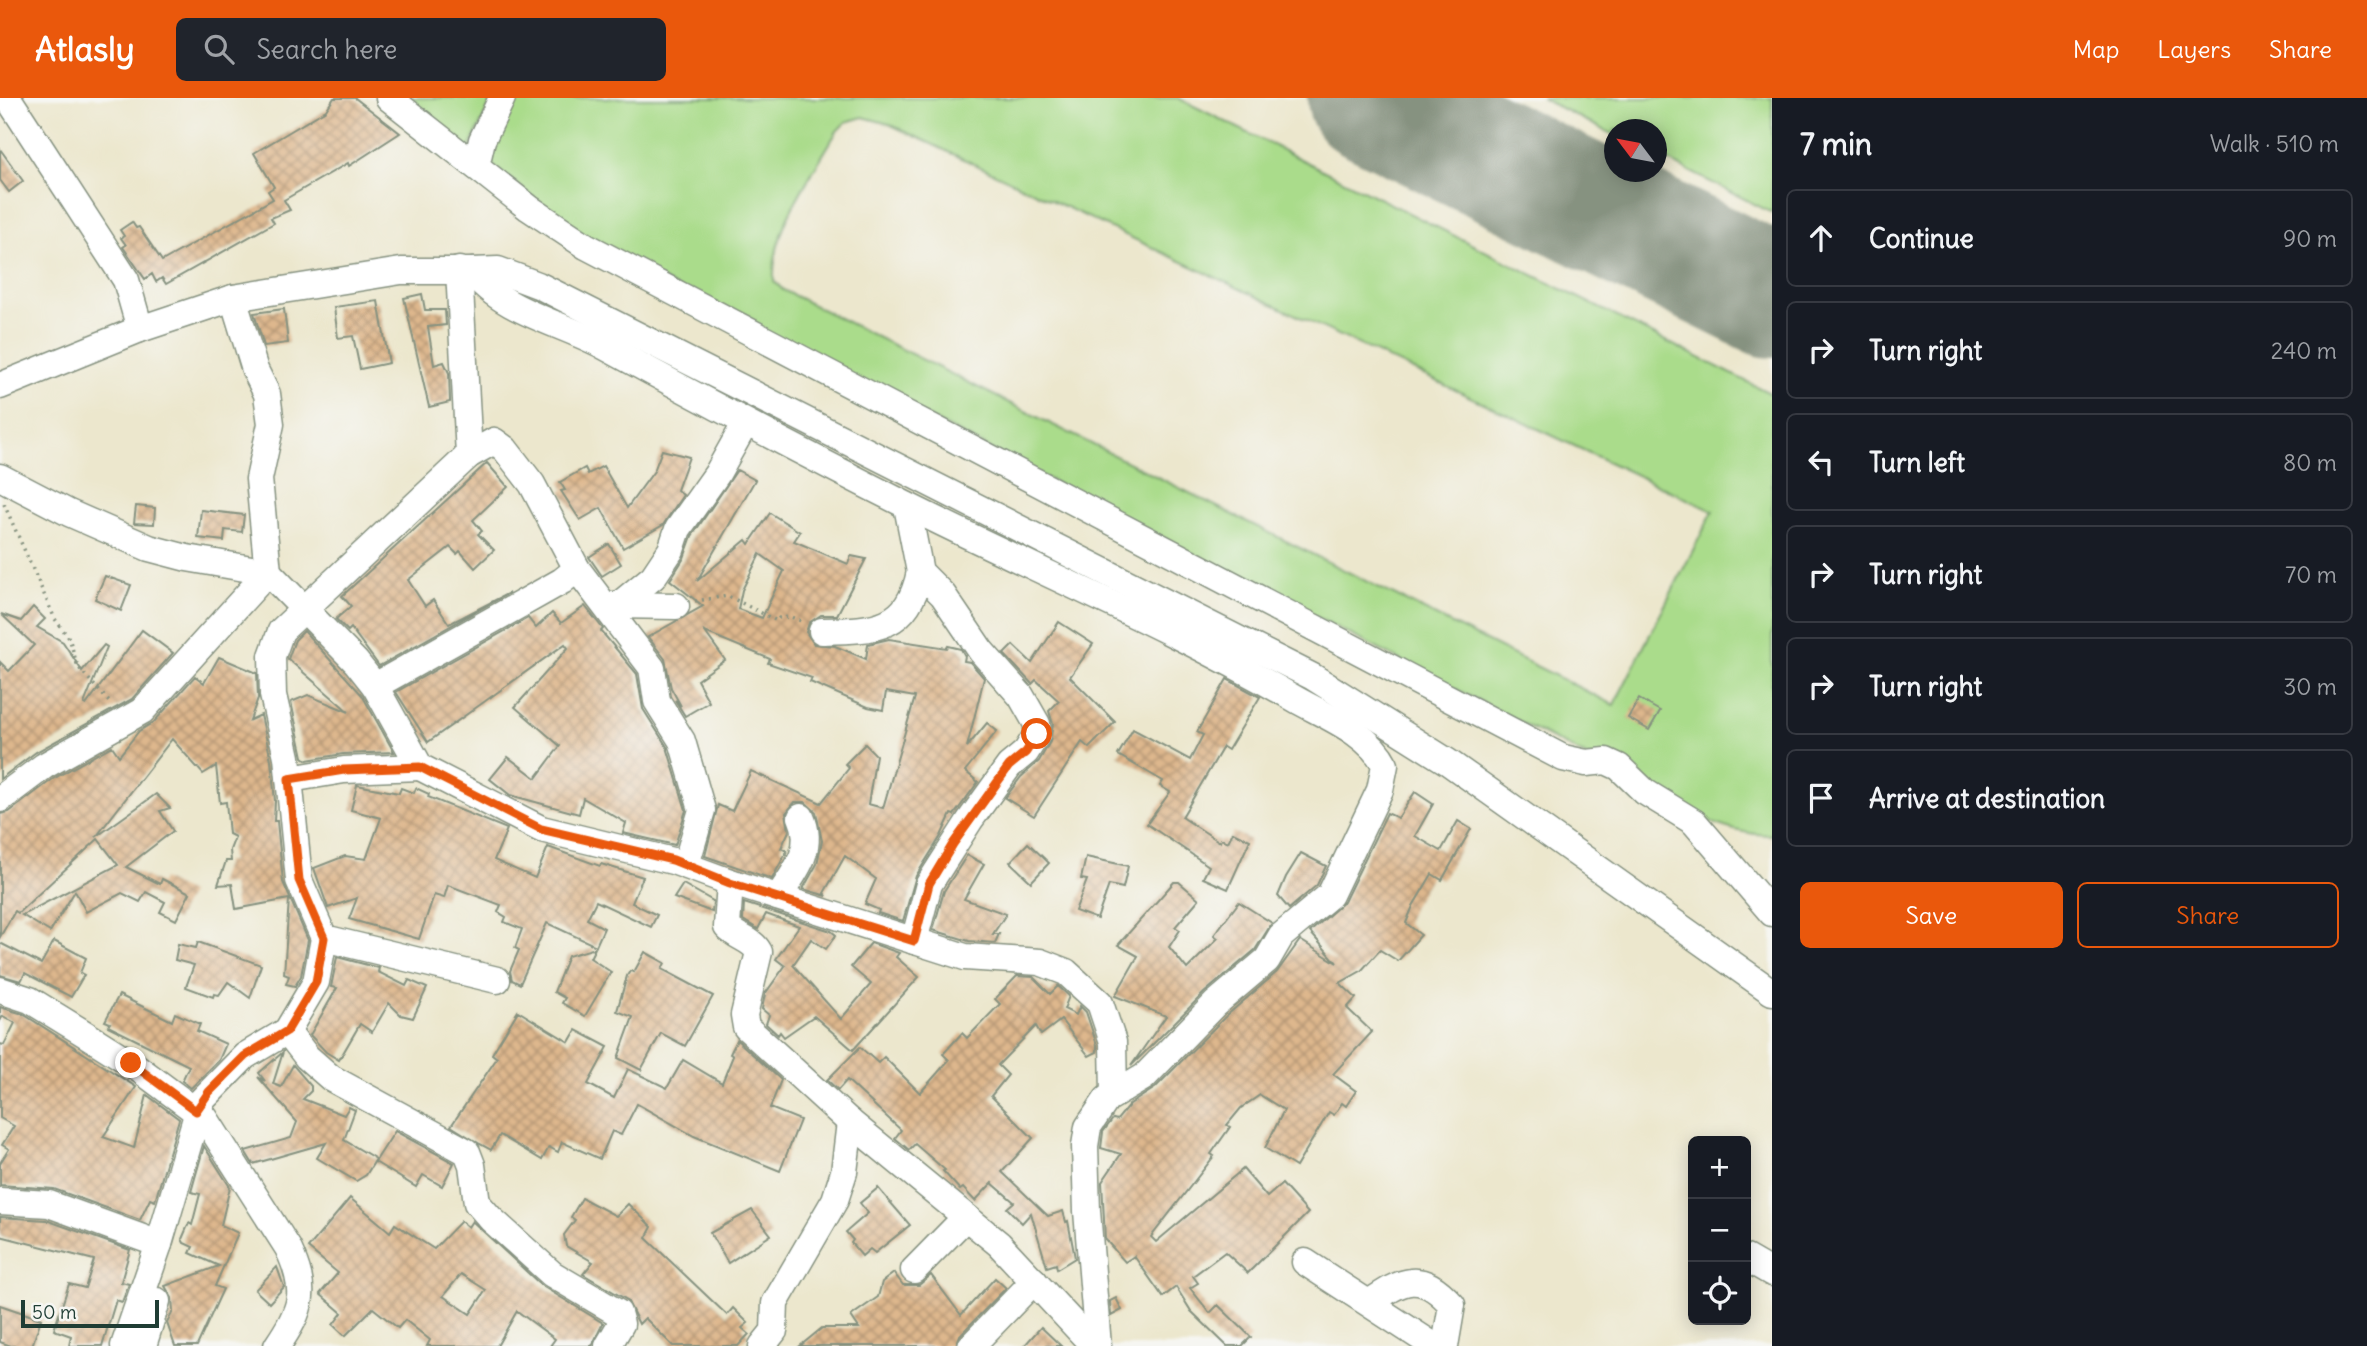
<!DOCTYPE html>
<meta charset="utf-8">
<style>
body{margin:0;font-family:Delius,sans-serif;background:#20242c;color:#f1f3f6}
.controls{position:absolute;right:21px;bottom:21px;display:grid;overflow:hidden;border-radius:10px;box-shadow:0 4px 18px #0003}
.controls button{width:63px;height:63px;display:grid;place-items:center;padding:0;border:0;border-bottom:2px solid #363941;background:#171b24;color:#f1f3f6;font:35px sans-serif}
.compass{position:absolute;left:1604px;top:21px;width:63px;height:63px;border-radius:50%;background:#171b24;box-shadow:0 4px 18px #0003;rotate:302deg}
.scale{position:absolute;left:21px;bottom:18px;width:138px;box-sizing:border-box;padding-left:7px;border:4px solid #1f3d34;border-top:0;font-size:19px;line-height:24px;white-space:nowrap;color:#1f3d34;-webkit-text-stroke:5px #f6f6f2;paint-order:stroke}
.stop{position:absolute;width:21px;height:21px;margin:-16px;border:5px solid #ea580c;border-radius:50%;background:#fff}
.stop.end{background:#ea580c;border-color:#fff;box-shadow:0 2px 7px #0008}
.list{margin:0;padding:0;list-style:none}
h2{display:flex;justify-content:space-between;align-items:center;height:91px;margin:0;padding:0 28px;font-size:30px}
h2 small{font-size:23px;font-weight:400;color:#9ea1a6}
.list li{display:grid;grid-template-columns:46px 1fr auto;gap:21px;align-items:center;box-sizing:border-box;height:98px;margin:0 14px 14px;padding:0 14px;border:2px solid #363941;border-radius:10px}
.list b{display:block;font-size:26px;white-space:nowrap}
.list em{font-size:23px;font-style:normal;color:#9ea1a6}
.actions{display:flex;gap:14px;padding:21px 28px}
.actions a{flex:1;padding:16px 0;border:2px solid #ea580c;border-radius:10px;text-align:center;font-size:24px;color:#ea580c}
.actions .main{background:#ea580c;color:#fff}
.icon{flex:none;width:38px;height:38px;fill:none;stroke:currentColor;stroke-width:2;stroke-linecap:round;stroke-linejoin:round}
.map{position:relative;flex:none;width:1772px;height:1248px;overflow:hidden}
header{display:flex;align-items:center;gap:42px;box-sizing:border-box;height:98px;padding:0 35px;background:#ea580c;color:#fff}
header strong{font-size:33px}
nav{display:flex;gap:38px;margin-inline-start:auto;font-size:24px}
.search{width:490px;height:63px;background:#20242c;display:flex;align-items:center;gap:18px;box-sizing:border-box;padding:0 24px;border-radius:10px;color:#9ea1a6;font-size:26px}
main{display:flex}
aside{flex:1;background:#171b24}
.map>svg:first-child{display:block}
.grass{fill:#aadc8b;stroke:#648c60;stroke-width:2;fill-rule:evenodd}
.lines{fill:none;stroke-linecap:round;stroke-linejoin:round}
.runway{stroke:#869280;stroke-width:124}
.building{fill:url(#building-cross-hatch);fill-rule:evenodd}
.minor-casing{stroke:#869280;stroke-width:29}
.path{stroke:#869280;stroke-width:3.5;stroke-dasharray:2 5;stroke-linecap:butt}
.minor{stroke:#fff;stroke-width:26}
.route{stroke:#ea580c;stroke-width:9}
</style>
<header>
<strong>Atlasly</strong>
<div class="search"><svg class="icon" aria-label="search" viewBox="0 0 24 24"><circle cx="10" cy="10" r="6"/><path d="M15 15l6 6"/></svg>Search here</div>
<nav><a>Map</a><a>Layers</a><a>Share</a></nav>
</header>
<main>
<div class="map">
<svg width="1772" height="1248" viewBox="0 0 1772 1248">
<defs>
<pattern id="building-cross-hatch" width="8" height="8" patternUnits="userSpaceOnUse" patternTransform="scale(1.75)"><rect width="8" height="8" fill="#deb78d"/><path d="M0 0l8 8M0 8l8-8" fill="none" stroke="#b39674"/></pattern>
</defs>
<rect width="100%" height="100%" fill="#f6f6f2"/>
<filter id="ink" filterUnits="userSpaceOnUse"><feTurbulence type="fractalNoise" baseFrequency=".0143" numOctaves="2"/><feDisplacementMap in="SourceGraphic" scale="14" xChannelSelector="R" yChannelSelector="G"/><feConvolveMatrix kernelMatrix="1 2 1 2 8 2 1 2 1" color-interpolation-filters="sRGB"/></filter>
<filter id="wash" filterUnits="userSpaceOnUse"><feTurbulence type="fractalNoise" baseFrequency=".00686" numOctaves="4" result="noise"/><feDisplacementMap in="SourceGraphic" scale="28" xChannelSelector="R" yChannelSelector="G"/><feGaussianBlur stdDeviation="1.57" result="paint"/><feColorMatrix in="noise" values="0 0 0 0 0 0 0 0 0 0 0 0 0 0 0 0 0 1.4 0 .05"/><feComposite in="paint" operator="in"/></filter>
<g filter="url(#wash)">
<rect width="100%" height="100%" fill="#ece7cd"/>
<g class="grass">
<polygon points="399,0 493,0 468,53"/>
<path d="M517,0H1178L1772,296V737C1710,738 1641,687 1588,659L590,145L492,67L496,42ZM863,19L889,26L1713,413L1614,607L783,192L774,183C771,129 812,78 837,33L846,24Z"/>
<polygon points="1541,0 1772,0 1772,115 1657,57 1657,32 1615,32 1614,37"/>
</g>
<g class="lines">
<polyline class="runway" points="1369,0 1772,198"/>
</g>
<g id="blocks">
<g class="building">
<polygon points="334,0 355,0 400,35 349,68 348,65 284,102 290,112 271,120 274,125 166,186 162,180 156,184 152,176 145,181 123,149 126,147 121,140 124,138 120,132 132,124 136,130 139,129 162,163 273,101 268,93 274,89 254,55 326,12"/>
<polygon points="0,51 23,83 9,94 0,82"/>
<polygon points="422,196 425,212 445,212 446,227 428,229 434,267 444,264 449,275 450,304 429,309 404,200"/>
<polygon points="378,203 389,265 360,271 353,238 338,240 334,209"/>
<polygon points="284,211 288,245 264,248 254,215"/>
<polygon points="662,352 689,359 677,392 683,397 663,427 623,450 601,410 580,422 561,393 565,392 560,384 585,370 588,376 603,368 627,410 654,373"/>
<polygon points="487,365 508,389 473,422 482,433 478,436 494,452 475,470 460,453 457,456 450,449 408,482 425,508 433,502 449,526 509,495 379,568 351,530 348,533 336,521 351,508 342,498"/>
<path d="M737,372L755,382L697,483L746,442L749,446L770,415L800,434L794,443L848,466L851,458L866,461L837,517H821L809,525L806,534L814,546L835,548L866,561L868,546L889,541L947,550L948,548L961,551L965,558L964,563L970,564L984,580L967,649L987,625L997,633L965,673L978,684L954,717L951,716L941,738L916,778L903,823L878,815L879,812L865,806L876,781L845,758L824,795L827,798L803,791L817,766L822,743L816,714L805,704H795L786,715L789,733L781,750L787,753L772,781L705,758L718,707L732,713L751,673L821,705L849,670L845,666L865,646L876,657L868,706L883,710L915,599L886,594L883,612L868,609L810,584L812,580L768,565L770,561L705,534L725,562L697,582L709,604L685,618L675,602L681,608L671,590L665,561L648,539L703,508L670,482L684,460L692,438ZM760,456L784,473L762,520L738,511L742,492Z"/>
<polygon points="136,408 155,410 154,426 134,425"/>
<polygon points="201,412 244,417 242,434 225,432 224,443 198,440"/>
<polygon points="609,446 621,466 602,478 589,459"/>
<polygon points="105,478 131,487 121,513 95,501"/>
<polygon points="585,508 603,531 601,533 637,576 643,611 667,649 686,712 675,747 623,735 626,725 583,700 579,716 510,697 490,681 508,659 536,680 560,648 515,609 568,550 565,546 428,644 396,594 528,520 536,530 552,515 561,525"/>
<polygon points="33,509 45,521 37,529 63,544 82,573 104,547 107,549 84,606 86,607 142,532 173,555 132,601 36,654 0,681 0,564 9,573 34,547 1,516 21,523"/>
<polygon points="1059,524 1093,546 1070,579 1115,624 1089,650 1082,644 1034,718 1005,700 1021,679 1039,663 1050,644 1053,626 1049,613 1059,603 1036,582 1032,586 1004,556 1013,547 1032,565"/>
<polygon points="304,533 362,597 394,654 343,656 307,662 303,659 291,604 308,597 349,614 288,561 295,542"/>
<polygon points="219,559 257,575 258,600 250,622 261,617 271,662 275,703 274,723 277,723 283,784 308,842 301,878 295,888 286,886 289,878 284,876 289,801 236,811 232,786 218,787 226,763 231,763 230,752 235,739 229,736 226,704 220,705 216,668 203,676 172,641 96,739 156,696 170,710 160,713 173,733 126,769 160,786 162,781 190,795 176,822 160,814 165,804 146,794 140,804 122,795 86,814 75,793 50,834 22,817 118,767 98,741 18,815 15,813 0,839 0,716 9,714 53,681 112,648 119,658 139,633 154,624 195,578 204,585"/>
<polygon points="1227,581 1260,599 1228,652 1223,649 1182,719 1220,744 1221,741 1228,744 1233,734 1250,742 1228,791 1203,780 1209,768 1147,726 1170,694 1160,688 1163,683 1118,657 1133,631 1190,662 1203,637 1197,634"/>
<polygon points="1639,601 1660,613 1649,632 1628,620"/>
<polygon points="357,687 399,695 401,690 414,695 416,690 429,696 428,699 507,731 494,762 535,780 548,749 600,768 601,766 643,779 632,805 657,817 651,829 596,803 587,821 604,830 596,848 547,825 520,886 512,882 510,873 519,852 515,850 522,831 504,824 506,819 498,814 501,807 448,787 444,800 434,797 419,841 349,821 357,800 328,810 314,770 345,758 366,761 381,720 351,712"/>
<polygon points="1415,694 1433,706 1415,738 1441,753 1458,723 1471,731 1442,782 1432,776 1413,808 1406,825 1421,837 1398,863 1380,852 1361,873 1340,885 1356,900 1347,910 1372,934 1333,976 1356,993 1346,1008 1342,1005 1334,1017 1329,1014 1296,1069 1265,1050 1284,1012 1260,997 1241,1010 1227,1027 1230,1029 1211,1056 1214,1058 1151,1139 1156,1144 1243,1071 1267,1099 1282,1086 1308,1115 1248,1175 1225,1154 1193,1178 1198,1185 1190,1190 1210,1215 1218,1207 1251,1239 1242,1248 1227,1248 1191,1213 1176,1189 1163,1199 1134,1158 1125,1164 1105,1141 1102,1084 1121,1056 1101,1050 1103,1034 1113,1021 1117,1022 1130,1006 1155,990 1226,918 1277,874 1300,842 1337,865 1310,834 1344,804 1387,715 1398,720"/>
<polygon points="1028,745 1049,765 1031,784 1010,764"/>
<polygon points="1301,755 1326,768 1317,787 1289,811 1278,798 1286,779"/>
<polygon points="967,757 984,766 964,801 1006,816 993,836 999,836 995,845 969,843 933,832 944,793"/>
<polygon points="1086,759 1128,768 1123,790 1109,787 1097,821 1075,813 1087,782 1081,781"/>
<polygon points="1174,784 1179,784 1199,801 1175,829 1180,832 1169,849 1187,871 1218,840 1214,837 1239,804 1272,825 1255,852 1204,895 1131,968 1166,918 1115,898 1138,858 1118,847"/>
<polygon points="683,786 713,803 712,814 674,800"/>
<polygon points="744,805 831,833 836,837 826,851 811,841 793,867 841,921 871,886 851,869 871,845 899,855 896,859 919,879 853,952 814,918 784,939 780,934 778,937 766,926 769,917 762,911 765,896 785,868 776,861 799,828 766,816 758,831 743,822"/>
<polygon points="54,843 86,860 80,875 84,877 71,899 25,875 21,883 0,877 0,845 41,866"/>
<polygon points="198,844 261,867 250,900 228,884 219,897 214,896 213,899 186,889 194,867 175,862 178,846 196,850"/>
<polygon points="595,850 590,860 611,874 585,918 562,905 565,900 554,894 568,858"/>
<polygon points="645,854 665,865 662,871 713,898 685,948 661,935 641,972 618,960 633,919 617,913 627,878 630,873 634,874"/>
<polygon points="337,859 379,870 378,874 406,888 409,882 427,890 413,920 401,917 389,905 372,934 360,926 339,962 326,954 310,937 337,890 331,889"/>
<polygon points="1017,878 1033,879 1050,896 1058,888 1069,898 1064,911 1076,917 1080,908 1086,914 1097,947 1097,954 1089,958 1061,922 1041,937 1036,928 998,967 1008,977 991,998 1033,1040 1002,1074 1048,1118 1063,1113 1066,1124 1068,1123 1075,1160 1057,1171 1056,1166 1047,1169 1031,1115 1022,1125 1007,1110 1014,1104 992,1085 975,1103 963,1090 960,1092 943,1073 945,1072 915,1046 909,1052 895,1040 901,1032 847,982 838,992 827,982 860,949 878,965 884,959 920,995 949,962 943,956 962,935 967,940 1000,906 995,901"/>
<polygon points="119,897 172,923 175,915 200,926 197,933 226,946 219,962 191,990 182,983 189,968 108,928 110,925 105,923"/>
<polygon points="0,909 23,916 136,989 103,1039 134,1050 147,997 179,1021 155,1103 150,1101 140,1122 54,1091 0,1087 0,1065 9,1051 2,1047 14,1028 0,1020 0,946 4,947 15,925 3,918 0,923"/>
<polygon points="518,913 569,944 576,932 608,949 588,986 614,1000 628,971 667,990 683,962 722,985 733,958 730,956 737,942 781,982 770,1010 800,1022 780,1073 694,1038 637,1006 621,1037 612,1033 600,1061 562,1044 558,1054 549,1049 542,1062 500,1037 491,1052 480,1046 451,1028 497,960 492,956"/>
<polygon points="283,954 273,986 281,989 293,967 311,988 311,993 303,1001 344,1017 349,1009 355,1012 344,1042 376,1061 366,1077 356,1083 317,1060 326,1045 253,1066 245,1053 291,1040 297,1024 258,979 265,983 259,975"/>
<polygon points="395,1033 454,1065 442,1088 423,1077 416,1089 375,1064"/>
<polygon points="204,1048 230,1089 221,1127 238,1135 215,1188 223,1191 197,1248 175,1248 167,1225 173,1213 172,1200 165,1188 219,1168 190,1155 193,1149 184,1145 182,1141 189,1125 192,1127 200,1096 191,1094"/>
<polygon points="878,1090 910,1127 875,1155 870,1151 862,1158 851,1145 853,1142 846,1134 868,1115 860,1105"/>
<path d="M350,1100L390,1134L395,1126L434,1151L461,1123L468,1129L472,1123L542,1188L603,1225L592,1248H550L555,1241L517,1213L497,1248H427L430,1242L405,1222L398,1230L373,1210L345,1238L333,1227L342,1215L320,1196L338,1175L308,1150ZM461,1176L486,1192L470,1216L443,1198Z"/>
<polygon points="582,1100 616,1118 628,1106 652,1129 646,1140 727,1217 733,1210 748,1225 742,1230 749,1236 738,1248 673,1248 645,1220 639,1226 627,1202 583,1176 593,1164 566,1148 564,1137 575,1122 571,1119"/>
<polygon points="752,1112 771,1137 728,1165 710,1135"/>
<polygon points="0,1119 46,1122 130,1152 121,1184 129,1186 122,1204 116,1202 102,1248 69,1248 71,1238 54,1232 69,1186 85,1190 94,1162 0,1138"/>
<polygon points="277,1169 284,1189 269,1205 255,1192"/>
<polygon points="894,1175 903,1187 919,1187 931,1177 961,1217 995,1180 1006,1190 960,1237 956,1248 800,1248 822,1230 859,1230 851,1218 878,1199 882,1184"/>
<polygon points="1116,1200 1122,1212 1111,1218 1110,1203"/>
<polygon points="0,1207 41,1221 32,1248 11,1248 0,1244"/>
<polygon points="1041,1229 1061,1248 1024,1248"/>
</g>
</g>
</g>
<g filter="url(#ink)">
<use href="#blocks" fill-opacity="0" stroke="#869280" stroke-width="2"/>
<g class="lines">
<g class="minor-casing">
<g id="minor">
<polyline points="8,0 126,182 140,231"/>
<polyline points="389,0 529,110 586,148 1563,660 1586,665 1606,663 1619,669 1645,694 1694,724 1772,815"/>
<polyline points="476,68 482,42 502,0"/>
<polyline points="459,172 469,357"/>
<polyline points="472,173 498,172 538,187 1313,579 1448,664 1772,894"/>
<polyline points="233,200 255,272 267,296 271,326 259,381 268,474"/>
<path d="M0,288L140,231L233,200L401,173H472C500,213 562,225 604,248C703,302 803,355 904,406C1035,472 1170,528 1297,602C1327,619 1369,635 1385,667L1380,692L1330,797L1281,838L1267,862L1215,906L1144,979L1107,1001L1088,1029L1085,1048L1087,1113L1098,1248"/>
<polyline points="0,379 69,415 149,450 187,460 268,474 356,564 375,588 420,669 541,731 673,763 730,784 965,859 1040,864 1066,874 1100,905 1113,944 1114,996"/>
<polyline points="907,408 920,474 943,497 981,553 1021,598 1037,626 1037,636 1026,654 1009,668 970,722 929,786 914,843"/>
<polyline points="612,507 676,508"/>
<polyline points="619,507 653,479 671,452 678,431 717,376 745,326"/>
<path d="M822,533C875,532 908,532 920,474"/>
<polyline points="375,588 562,483 577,471"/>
<polyline points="290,681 344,672 420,669"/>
<polyline points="0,701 44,668 142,613 268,474"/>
<path d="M730,784L727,829C737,840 752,841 759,854L744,917L746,929L850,1024L999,1146L1094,1248"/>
<path d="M778,799C796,773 815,750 801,719"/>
<polyline points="324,840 497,882"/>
<path d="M0,892L30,902L82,934L131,965L205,1020L288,1150C308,1193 303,1210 277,1248"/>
<polyline points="287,933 307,959 331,980 467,1054 472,1067 477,1105 491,1121 552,1176 618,1215 621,1226 608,1248"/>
<polyline points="0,1103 49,1106 159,1146"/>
<polyline points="1746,1160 1772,1175"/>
<polyline points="1305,1164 1434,1248"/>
<polyline points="914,1172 966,1119"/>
<path d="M1369,1205C1403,1182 1420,1171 1452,1207L1445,1248"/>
<polyline points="124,1248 159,1146 201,1003 245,958 287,933 316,884 324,840 299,782 287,659 273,597 272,558 281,533 469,357 494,343 505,351 532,386 577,471 652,570 657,603 682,643 702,712 686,767"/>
<polyline points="143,1248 157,1203"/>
<polyline points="762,1248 774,1233 775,1205 835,1102 844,1074 850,1024"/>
<polyline points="971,1248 1034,1183"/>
</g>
</g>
<g class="path">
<polyline points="4,406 55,521 69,540 78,569 111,606"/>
<polyline points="695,503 728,498 777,523 779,520 791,519 804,524"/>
</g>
<use href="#minor" class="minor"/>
</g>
</g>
<g class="lines" filter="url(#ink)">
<polyline class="route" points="131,965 196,1013 209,994 245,958 287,933 316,884 324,840 299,782 289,681 344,672 420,669 541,731 673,762 730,785 914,843 929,786 953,746 1009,668 1026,654 1037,636"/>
</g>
</svg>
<div class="controls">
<button>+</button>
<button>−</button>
<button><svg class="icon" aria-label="locate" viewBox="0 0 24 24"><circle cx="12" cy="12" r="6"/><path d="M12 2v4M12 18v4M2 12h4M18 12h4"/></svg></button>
</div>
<svg class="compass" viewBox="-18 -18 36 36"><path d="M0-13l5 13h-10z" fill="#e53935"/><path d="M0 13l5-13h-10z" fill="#9ea1a6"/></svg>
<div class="scale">50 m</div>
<div class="stop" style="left:1037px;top:636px"></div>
<div class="stop end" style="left:131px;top:965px"></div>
</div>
<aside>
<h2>7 min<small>Walk · 510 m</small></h2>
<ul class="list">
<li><svg class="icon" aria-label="ahead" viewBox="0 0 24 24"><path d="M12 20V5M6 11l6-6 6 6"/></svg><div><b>Continue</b></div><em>90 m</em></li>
<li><svg class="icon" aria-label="right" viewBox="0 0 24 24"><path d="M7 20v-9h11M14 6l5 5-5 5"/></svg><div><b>Turn right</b></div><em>240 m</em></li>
<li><svg class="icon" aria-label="left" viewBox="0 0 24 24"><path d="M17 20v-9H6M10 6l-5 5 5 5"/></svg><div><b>Turn left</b></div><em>80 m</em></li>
<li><svg class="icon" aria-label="right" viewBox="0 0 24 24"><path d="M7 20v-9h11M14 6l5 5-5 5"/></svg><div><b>Turn right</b></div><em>70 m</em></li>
<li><svg class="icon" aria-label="right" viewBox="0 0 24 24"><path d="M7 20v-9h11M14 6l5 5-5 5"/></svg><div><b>Turn right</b></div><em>30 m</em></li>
<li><svg class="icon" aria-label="arrive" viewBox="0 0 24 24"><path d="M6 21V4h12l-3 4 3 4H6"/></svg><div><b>Arrive at destination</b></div></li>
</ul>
<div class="actions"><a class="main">Save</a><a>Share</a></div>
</aside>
</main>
